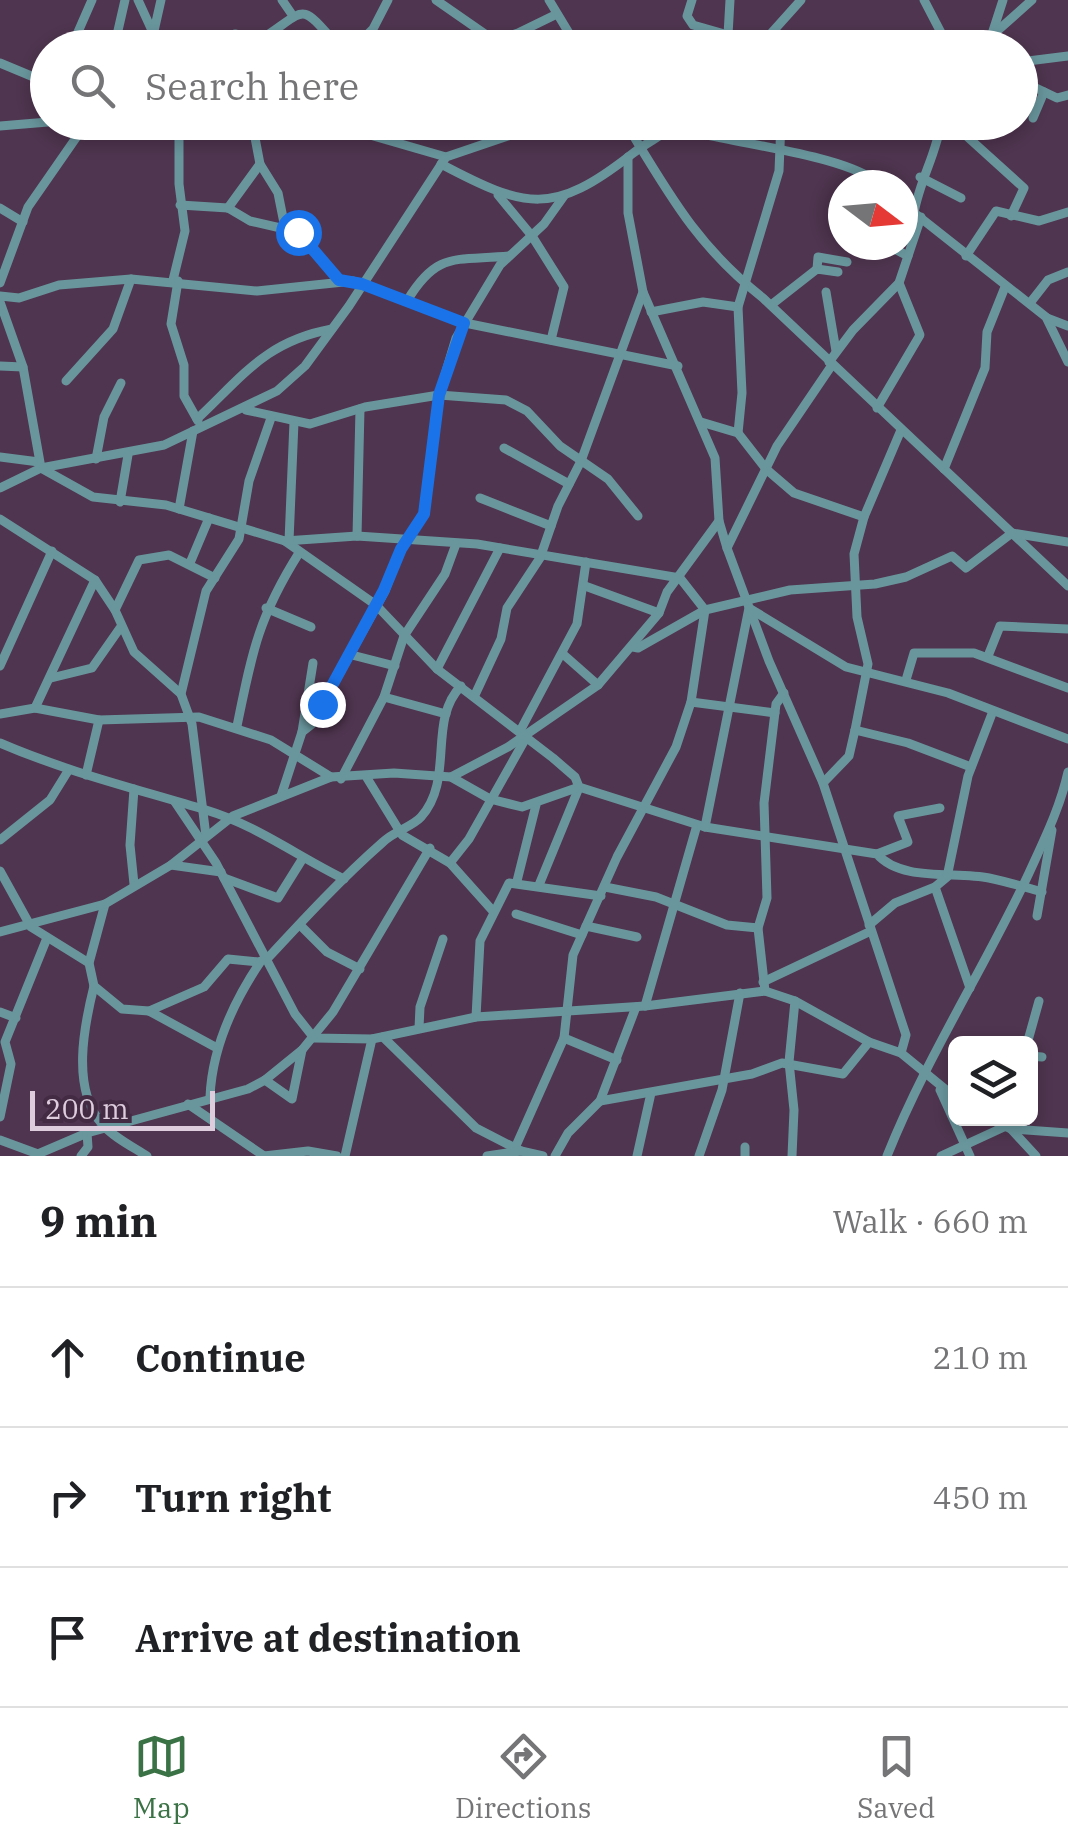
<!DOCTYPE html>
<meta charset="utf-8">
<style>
body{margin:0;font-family:"IBM Plex Serif",serif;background:#f2f2f2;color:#202124}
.controls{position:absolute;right:30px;bottom:30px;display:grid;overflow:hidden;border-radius:15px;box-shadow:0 5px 15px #0003}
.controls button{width:90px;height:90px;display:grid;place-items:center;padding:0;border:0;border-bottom:2px solid #e0e0e0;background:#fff;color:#202124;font:50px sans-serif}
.compass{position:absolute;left:828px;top:170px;width:90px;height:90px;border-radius:50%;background:#fff;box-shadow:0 5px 15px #0003;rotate:106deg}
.scale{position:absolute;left:30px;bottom:25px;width:185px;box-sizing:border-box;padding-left:10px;border:5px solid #ddcddd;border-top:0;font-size:28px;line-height:35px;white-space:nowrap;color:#ddcddd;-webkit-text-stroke:8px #442b44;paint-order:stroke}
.stop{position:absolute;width:30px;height:30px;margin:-22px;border:8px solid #1a73e8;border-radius:50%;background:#fff}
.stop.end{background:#1a73e8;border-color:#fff;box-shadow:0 2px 10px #0008}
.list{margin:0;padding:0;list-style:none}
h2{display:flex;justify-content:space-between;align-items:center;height:130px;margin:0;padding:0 40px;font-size:42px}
h2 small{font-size:32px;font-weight:400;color:#757577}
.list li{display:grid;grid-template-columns:65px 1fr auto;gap:30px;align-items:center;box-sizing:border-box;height:140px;padding:0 40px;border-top:2px solid #e0e0e0}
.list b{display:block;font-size:38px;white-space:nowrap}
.list em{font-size:32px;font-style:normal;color:#757577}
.icon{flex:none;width:55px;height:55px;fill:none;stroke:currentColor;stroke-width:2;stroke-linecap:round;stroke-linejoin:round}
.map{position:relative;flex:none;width:1068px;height:1156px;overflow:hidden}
.search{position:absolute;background:#fff;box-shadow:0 5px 15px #0003;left:30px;right:30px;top:30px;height:110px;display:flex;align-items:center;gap:25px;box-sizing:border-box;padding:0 35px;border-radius:55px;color:#757577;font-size:38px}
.sheet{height:550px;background:#fff}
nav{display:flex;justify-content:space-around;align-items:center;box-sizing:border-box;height:140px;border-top:2px solid #e0e0e0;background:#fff;font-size:28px;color:#757577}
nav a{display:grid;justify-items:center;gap:5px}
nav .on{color:#3a7245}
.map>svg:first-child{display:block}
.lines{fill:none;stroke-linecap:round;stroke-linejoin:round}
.minor{stroke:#69969d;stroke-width:9}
.route{stroke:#1a73e8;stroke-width:12}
</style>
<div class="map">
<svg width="1068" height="1156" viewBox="0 0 1068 1156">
<rect width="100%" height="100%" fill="#4f354f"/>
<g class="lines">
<g class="minor">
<polyline points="138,0 160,48"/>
<polyline points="282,0 291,13"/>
<polyline points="436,0 495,41"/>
<polyline points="549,0 578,48"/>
<polyline points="692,0 687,16 693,25 728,35"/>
<polyline points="730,0 728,35 743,48"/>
<polyline points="924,0 949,48"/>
<polyline points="993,31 1003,0"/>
<polyline points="71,48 92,0"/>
<polyline points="114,48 125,0"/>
<polyline points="137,48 154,31 161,0"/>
<path d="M222,48L235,34L260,40C310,8 297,0 340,48"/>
<polyline points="354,48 373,29 388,0"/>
<polyline points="470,48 518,33 557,14"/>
<polyline points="758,48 801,0"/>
<polyline points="978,48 1032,0"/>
<polyline points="1020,62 1068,56"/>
<polyline points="0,63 48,83"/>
<polyline points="1036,88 1057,98 1068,95"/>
<polyline points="1033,118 1044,92"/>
<polyline points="235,122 244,122"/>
<polyline points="252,122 260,164 278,193 285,228"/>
<polyline points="256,122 363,133 383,122"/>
<path d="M625,122C669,194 696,245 763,298L1068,586"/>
<path d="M661,122C717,144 843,151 881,185"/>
<polyline points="951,122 1024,188 1011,216"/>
<polyline points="0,126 48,122"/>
<polyline points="363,133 446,157"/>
<polyline points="628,157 628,213 643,292 715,458 719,521 727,548 769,661 823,783 906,1035 901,1053"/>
<path d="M441,164C526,209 553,216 632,154C647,142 664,135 678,122"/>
<polyline points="920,177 961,198"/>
<polyline points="498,195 532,236 564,287 551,340"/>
<polyline points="903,204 1046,317 1068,362"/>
<polyline points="180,205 228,208 250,221 298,232 339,280"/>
<polyline points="0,208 23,222"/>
<polyline points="228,208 260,164"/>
<path d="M914,213C920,179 937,153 941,122"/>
<polyline points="887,245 908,256"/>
<polyline points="966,256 996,211 1039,221 1068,212"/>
<polyline points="817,269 818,257 847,262"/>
<polyline points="173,280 185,231 179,184 179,122"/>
<polyline points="178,281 171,324 184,365 184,396 198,421"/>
<polyline points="0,283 28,207 87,122"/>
<polyline points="826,292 836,351"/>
<polyline points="0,296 19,298 59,285 131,279 257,291 353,281 465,323 678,366"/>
<path d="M407,301C437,251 455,261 509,256"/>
<polyline points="0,302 23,367 41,468 93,497 166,505 285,541 357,536 477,544 680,578 705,610 691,702 676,747 617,857 573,955 564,1038 515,1148 521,1151"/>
<polyline points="1030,303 1048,280 1068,272"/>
<polyline points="771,305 817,269 838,272"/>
<polyline points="651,312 703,302 738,307"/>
<polyline points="1047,318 1068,326"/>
<polyline points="829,362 853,330 899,283 921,217"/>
<polyline points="0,366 23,367"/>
<polyline points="66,381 113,329 131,279"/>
<polyline points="877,408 920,335 899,283"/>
<polyline points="246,410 310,424 365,407 439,395 506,400 527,411 560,446 608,479 638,516"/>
<path d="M197,419C243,376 266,341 332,329"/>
<polyline points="701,422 738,433 766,469 794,493 864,517"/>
<polyline points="738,433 742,393 738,307 779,171 781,122"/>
<polyline points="504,448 569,484"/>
<polyline points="0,457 39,462"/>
<polyline points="96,459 104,417 121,383"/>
<polyline points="944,469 985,368 987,332 1005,287"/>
<polyline points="0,488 41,468 164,445 277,391 305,366 349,306 446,157 549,122"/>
<polyline points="480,498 551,526"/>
<polyline points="120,502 128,455"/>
<polyline points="179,509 193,431"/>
<polyline points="0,519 95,580 115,610 134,652 181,694"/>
<polyline points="357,536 360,409"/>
<path d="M285,541L376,605L437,669L553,758L575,777L579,787L705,827L877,854C901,882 956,871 989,878C1007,882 1025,887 1042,892"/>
<polyline points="289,541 294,422"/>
<polyline points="727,548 777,446 832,365"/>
<polyline points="190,563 209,518"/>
<polyline points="585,586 659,613"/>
<polyline points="266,608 311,627"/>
<polyline points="115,610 139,560 169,555 215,578"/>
<polyline points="633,647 638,648 705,610 790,590 875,584 906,577 952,556 966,568 1012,533 1068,542"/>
<polyline points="348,654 395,666"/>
<polyline points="564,655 598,685"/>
<polyline points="988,656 1000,626 1068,629"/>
<polyline points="0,666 52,551"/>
<polyline points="437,669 500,548"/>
<polyline points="51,678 92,668 120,628"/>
<polyline points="906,680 914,653 974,653 1068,688"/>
<polyline points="384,697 446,714"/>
<polyline points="474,697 501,639 507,608 540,558 558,506 581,461 643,292"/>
<polyline points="691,702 775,713"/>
<polyline points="35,708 95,580"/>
<polyline points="0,714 35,708 99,720 199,717 271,740 331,777"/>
<path d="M237,726C252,653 258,618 299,553"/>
<polyline points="855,730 908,743 971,767"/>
<polyline points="520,731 577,624 586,562"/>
<polyline points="302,732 313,663"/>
<path d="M0,743C67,772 137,789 206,810C256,825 297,856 344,879"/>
<polyline points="86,775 99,720"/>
<polyline points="451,777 508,747 598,685 659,613 667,592 719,521"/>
<polyline points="367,778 402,835 450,863 492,910"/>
<polyline points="341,779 384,697 404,636 445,574 456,544"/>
<polyline points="823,783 849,756 855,730 868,664 857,617 854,554 864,517 901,430"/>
<polyline points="281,796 302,732 311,725 385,591 401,549 424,514 439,395 456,338 500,265 544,224 564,196"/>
<polyline points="175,802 216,863 295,1014 314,1038 372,1039 476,1017 645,1006 765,991 795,1001 869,1042 901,1053 956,1098"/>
<polyline points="705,827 749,608 846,667 948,693 1068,739"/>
<polyline points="206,836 192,724 181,694 206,591 239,539 249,481 271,418"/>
<polyline points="0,840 50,800 68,771"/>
<polyline points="877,854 908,842 898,816 940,808"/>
<polyline points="450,863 469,839 527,736"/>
<polyline points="171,865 221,872"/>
<polyline points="0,871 31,927 89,963"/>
<polyline points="224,878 278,898 303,858"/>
<polyline points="517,881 536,805"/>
<polyline points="134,884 130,845 134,789"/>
<polyline points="539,885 578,790"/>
<polyline points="605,887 656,897 727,925 758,928"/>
<polyline points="935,887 970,988"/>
<polyline points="105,904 89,963 94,986 122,1009 149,1011 204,987 228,959 259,962"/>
<polyline points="516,914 582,935"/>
<polyline points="1037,916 1052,830"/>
<polyline points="300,925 327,952 360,969"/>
<polyline points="869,925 895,903 935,887 947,877 968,776 993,711"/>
<polyline points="586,926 637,937"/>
<polyline points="0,932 105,904 171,865 233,816 331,777 394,773 451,777 490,799 522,807 579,787"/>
<path d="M267,959C304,919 342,878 383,842C394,831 412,827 421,817C455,779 427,721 461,686"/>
<polyline points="763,982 871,931"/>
<path d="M94,986C84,1026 71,1089 102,1124C113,1137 133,1147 147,1156"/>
<polyline points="765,991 758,928 767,898 764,803 776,704 784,693"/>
<polyline points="645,1006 697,825"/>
<polyline points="149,1011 217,1048"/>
<polyline points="0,1012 16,1018"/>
<polyline points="476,1017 480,941 509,883 601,896"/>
<polyline points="419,1028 420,1007 443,939"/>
<polyline points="383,1037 476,1128 515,1148"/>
<polyline points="564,1038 617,1060"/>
<polyline points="1027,1044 1039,1001"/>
<polyline points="1030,1056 1042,1057"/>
<polyline points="265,1080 292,1099 302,1050"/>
<polyline points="940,1090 970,1156"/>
<path d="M210,1097C212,1048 234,1001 261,961"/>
<polyline points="600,1101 752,1074 782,1063 843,1074 869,1042"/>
<polyline points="188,1104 264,1156"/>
<polyline points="0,1117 11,1064 5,1042 47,938"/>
<polyline points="987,1118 1011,1129 1036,1156"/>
<polyline points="1011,1129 1068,1133"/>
<polyline points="0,1140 38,1154 87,1133 248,1089 265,1080 302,1050 333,1012 430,848"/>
<polyline points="81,1156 88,1147 87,1133"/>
<polyline points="264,1156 308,1151 337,1156"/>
<polyline points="345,1156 372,1039"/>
<polyline points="487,1156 521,1151 543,1156"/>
<polyline points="555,1156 568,1133 600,1101 636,1007"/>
<polyline points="637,1156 651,1093"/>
<polyline points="699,1156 722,1090 740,993"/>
<polyline points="745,1156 745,1147"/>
<polyline points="792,1156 794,1110 789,1062 795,1001"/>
<path d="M887,1156C926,1058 984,969 1029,873C1044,840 1060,808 1068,772"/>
<polyline points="941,1156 1004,1127"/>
</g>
</g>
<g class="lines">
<polyline class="route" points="298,232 339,280 362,284 464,323 439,395 424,514 401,549 384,590 322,704"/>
</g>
</svg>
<div class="controls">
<button><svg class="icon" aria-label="layers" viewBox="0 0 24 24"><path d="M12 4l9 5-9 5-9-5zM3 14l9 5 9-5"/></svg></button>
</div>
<svg class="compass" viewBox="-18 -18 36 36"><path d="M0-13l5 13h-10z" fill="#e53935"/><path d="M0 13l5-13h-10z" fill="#757577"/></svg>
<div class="scale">200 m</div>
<div class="stop" style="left:298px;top:232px"></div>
<div class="stop end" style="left:322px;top:704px"></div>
<div class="search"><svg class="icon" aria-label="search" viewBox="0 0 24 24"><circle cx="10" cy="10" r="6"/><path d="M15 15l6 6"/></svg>Search here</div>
</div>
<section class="sheet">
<h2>9 min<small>Walk · 660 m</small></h2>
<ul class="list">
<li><svg class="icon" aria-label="ahead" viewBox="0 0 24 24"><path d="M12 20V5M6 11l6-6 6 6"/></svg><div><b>Continue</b></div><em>210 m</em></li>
<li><svg class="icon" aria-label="right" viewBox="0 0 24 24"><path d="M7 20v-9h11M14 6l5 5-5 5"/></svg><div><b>Turn right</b></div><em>450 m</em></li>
<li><svg class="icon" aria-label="arrive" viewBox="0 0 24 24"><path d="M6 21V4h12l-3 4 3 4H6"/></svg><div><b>Arrive at destination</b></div></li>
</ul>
</section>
<nav>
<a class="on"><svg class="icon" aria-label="map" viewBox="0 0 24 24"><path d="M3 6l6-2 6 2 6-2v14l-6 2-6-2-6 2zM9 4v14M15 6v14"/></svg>Map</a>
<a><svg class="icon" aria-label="directions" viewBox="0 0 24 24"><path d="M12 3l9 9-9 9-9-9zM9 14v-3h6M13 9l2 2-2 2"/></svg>Directions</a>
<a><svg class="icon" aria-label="saved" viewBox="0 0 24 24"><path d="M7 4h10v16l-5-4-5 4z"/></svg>Saved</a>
</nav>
